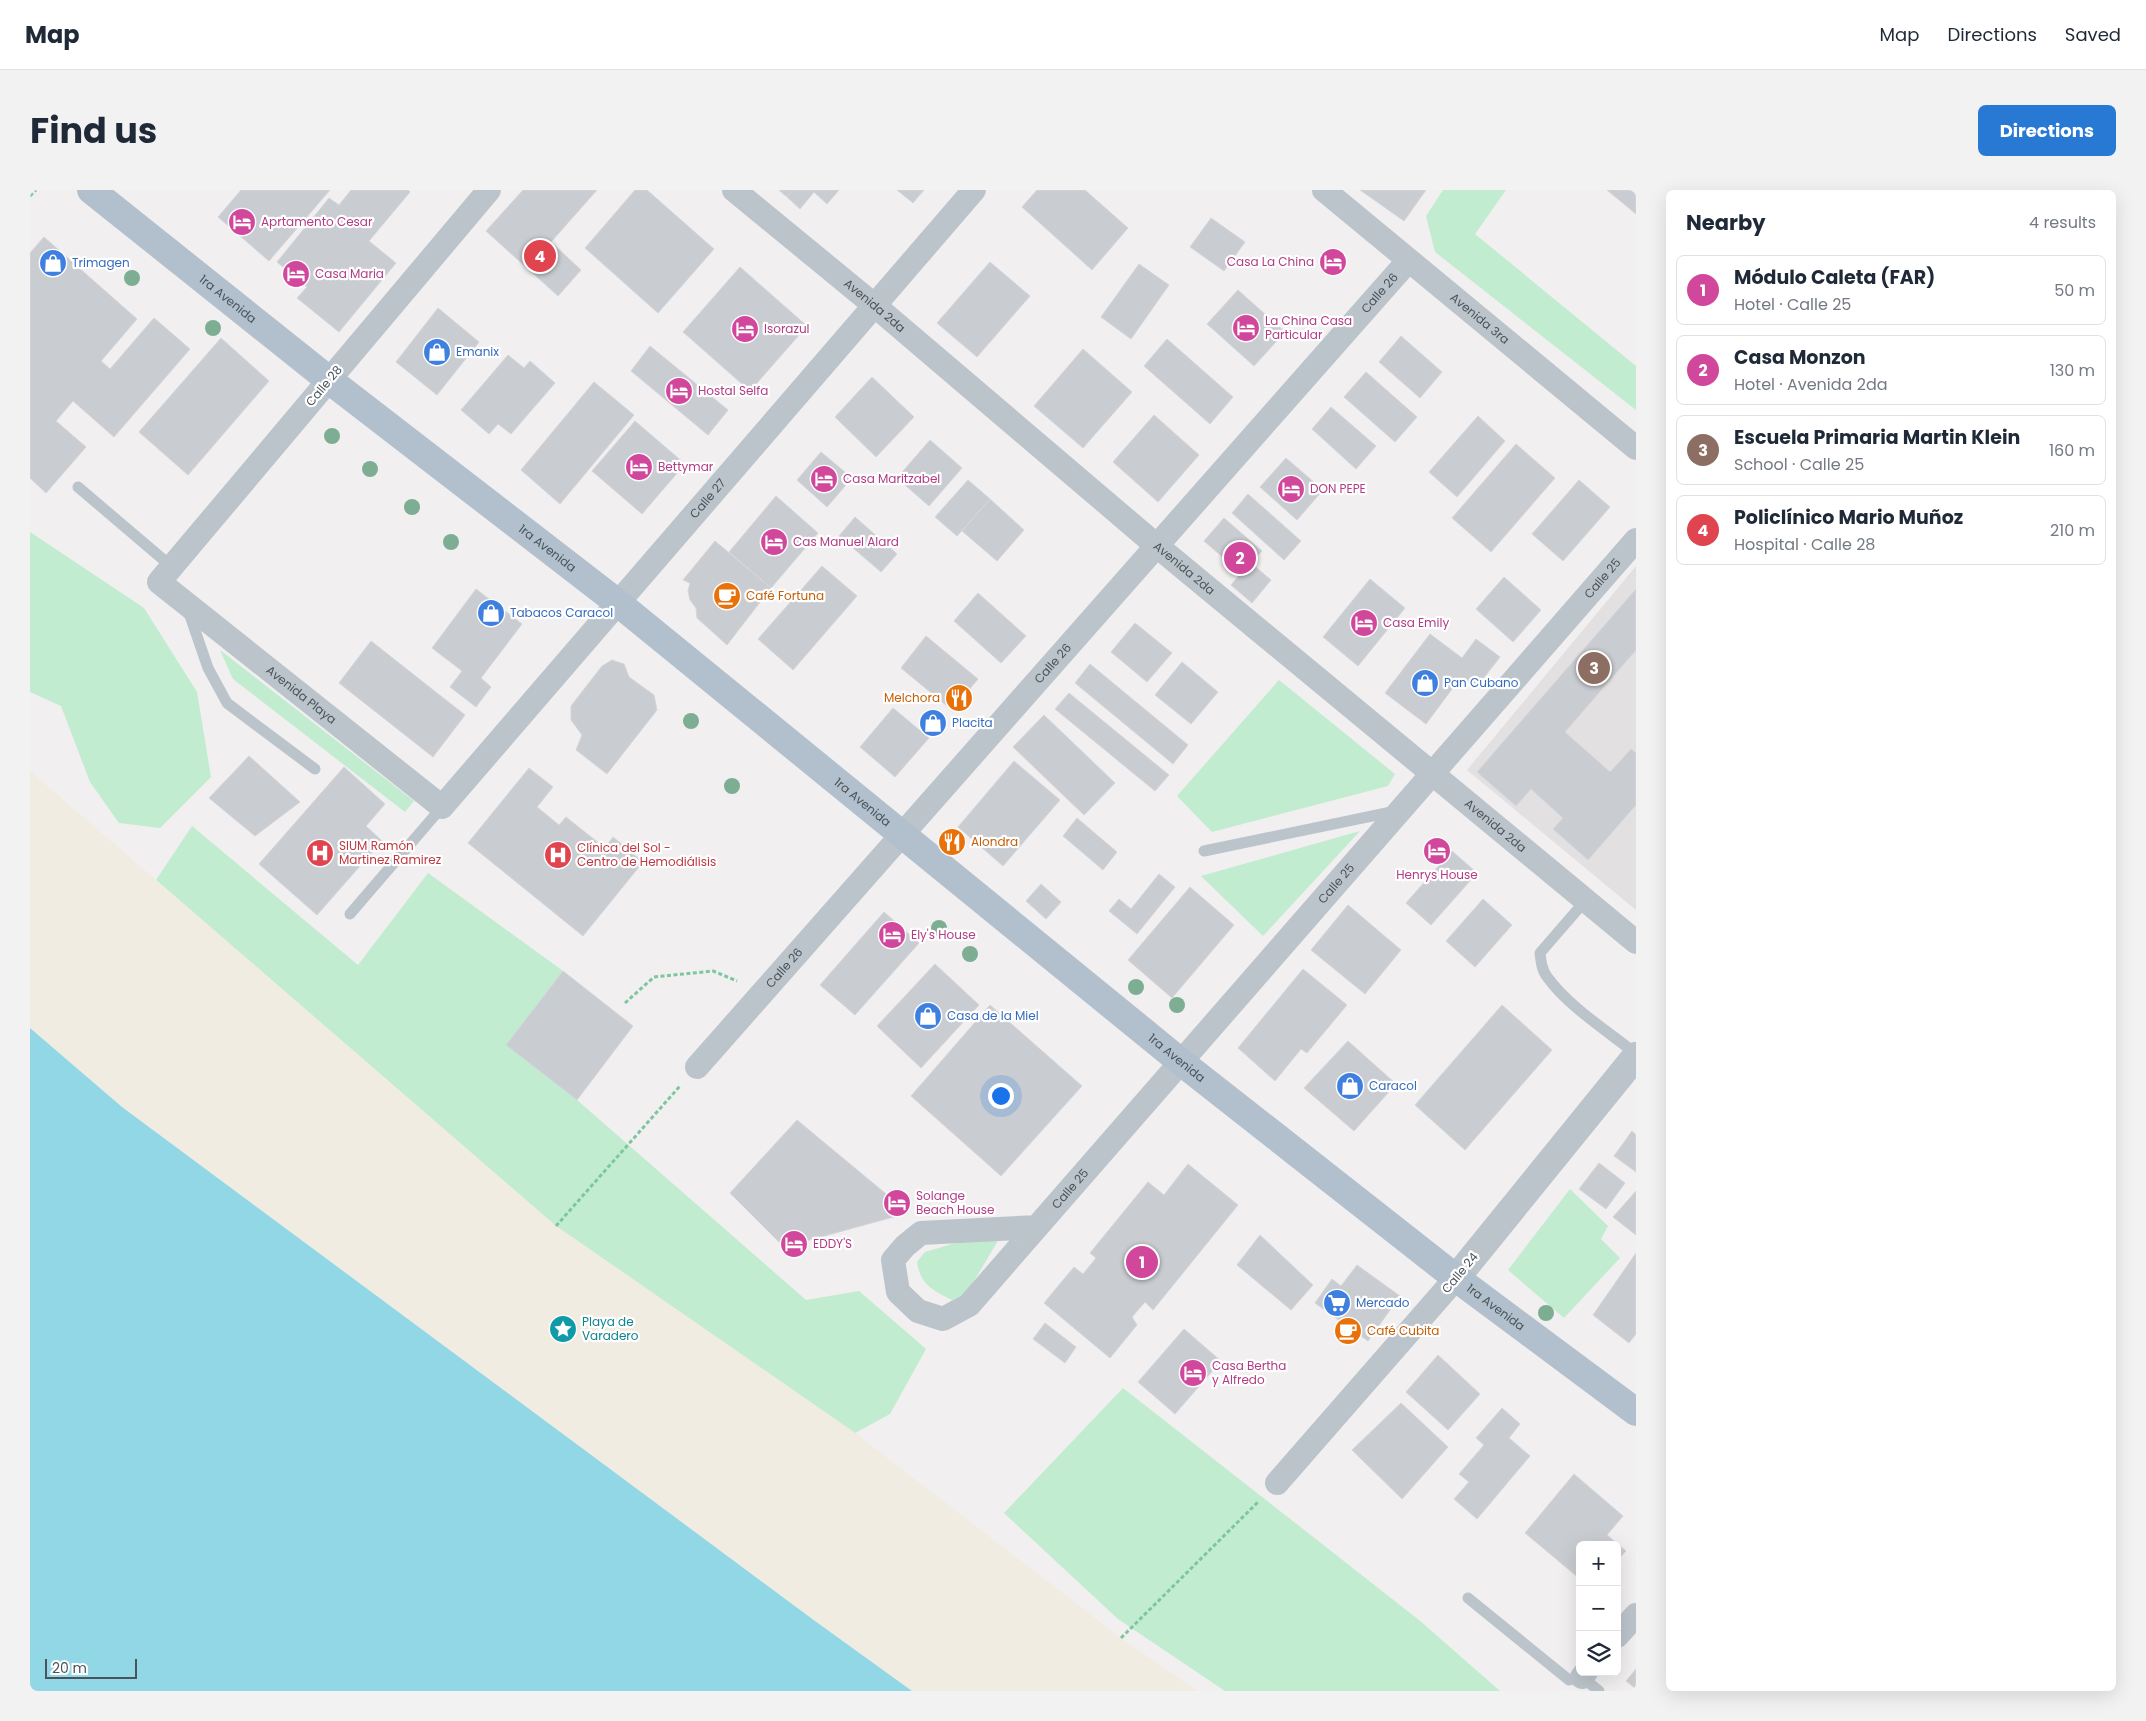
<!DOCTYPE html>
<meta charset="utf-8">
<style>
body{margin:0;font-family:Poppins,sans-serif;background:#f2f2f3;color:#1f2937}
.controls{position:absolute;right:15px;bottom:15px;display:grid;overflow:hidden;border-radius:8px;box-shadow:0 5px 20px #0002}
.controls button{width:45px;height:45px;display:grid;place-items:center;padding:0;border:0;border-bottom:1px solid #e0e1e3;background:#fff;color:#1f2937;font:25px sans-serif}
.scale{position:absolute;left:15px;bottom:12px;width:92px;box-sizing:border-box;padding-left:5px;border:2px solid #49535b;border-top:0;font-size:14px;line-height:18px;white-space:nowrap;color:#49535b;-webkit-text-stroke:4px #fff;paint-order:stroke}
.you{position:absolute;left:970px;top:905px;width:18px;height:18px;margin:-12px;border:4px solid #fff;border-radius:50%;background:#1a73e8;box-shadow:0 0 0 8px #1a73e833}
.badge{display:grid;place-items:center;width:32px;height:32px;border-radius:50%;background:#2779d4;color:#fff;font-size:16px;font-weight:700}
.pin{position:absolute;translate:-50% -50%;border:2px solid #fff;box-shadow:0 1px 5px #0006}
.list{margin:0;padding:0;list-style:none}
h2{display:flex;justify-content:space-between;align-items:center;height:65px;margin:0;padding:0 20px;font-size:21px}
h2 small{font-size:16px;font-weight:400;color:#747a83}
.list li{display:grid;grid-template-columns:32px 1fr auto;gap:15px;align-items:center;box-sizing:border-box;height:70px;margin:0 10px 10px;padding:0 10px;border:1px solid #e0e1e3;border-radius:8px}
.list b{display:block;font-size:19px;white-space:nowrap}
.list p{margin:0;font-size:16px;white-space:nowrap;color:#747a83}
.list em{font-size:16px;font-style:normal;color:#747a83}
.icon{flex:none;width:28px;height:28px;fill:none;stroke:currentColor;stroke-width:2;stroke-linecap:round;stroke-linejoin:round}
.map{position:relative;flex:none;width:1606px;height:1501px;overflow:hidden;border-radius:8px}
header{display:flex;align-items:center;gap:30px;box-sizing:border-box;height:70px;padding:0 25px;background:#fff;border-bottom:1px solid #e0e1e3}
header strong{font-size:24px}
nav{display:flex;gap:28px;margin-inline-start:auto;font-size:18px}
.intro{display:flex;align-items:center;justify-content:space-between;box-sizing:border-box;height:120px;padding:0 30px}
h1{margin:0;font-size:35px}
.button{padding:12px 22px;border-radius:8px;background:#2779d4;color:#fff;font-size:18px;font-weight:700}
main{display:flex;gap:30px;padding:0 30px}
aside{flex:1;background:#fff;border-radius:8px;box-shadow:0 5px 20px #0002}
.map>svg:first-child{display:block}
.education{fill:#e2e0e0}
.green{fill:#c1ecd0}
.sand{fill:#f1ece1}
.water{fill:#91d7e5}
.building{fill:#c9ccd1;stroke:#d4d6da}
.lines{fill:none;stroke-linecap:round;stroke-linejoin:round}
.path{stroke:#7cc79f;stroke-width:3;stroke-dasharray:4 2.5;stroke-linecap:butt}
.service{stroke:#bcc4cb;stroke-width:11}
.minor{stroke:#bcc4cb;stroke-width:24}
.tertiary{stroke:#bcc4cb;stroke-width:28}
.primary{stroke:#b1c0cc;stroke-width:28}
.tree{fill:#7dae93}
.labels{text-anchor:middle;stroke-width:4.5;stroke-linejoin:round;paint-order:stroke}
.hotel-label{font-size:12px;fill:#b23c85;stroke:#fff;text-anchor:start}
.shop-label{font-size:12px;fill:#366cbe;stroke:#fff;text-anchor:start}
.street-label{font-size:12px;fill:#49535b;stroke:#fff}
.food-label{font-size:12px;fill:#c56008;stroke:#fff;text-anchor:start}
.health-label{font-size:12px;fill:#be3a42;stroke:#fff;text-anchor:start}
.culture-label{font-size:12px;fill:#0d838f;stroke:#fff;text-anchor:start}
</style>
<header>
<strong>Map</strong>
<nav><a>Map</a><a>Directions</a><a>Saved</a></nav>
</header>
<div class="intro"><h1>Find us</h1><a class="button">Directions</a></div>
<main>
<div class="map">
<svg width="1606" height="1501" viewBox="0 0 1606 1501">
<rect width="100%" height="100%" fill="#f1efef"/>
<polygon class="education" points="1606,376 1606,720 1437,580"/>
<g class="green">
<polygon points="1413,0 1476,0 1445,44 1606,176 1606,220 1405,62 1396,26"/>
<polygon points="0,342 114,418 167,502 181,587 130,638 89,633 60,592 31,516 0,502"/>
<polygon points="190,460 384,611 375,622 203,489"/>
<polygon points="1249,490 1365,584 1358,596 1182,642 1147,606"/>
<polygon points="162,636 328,775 398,683 533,781 476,855 547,910 776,1110 829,1101 896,1159 860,1224 825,1243 526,1036 126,690"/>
<polygon points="1330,641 1233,746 1171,686"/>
<polygon points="1540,999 1578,1036 1571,1049 1590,1068 1534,1128 1478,1080"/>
<path d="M970,1047L937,1103L922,1110C903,1101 890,1094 887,1072L895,1062L929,1052Z"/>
<polygon points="1093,1198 1389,1430 1470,1501 1195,1501 1088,1429 974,1323"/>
</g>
<polygon class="sand" points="0,581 526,1036 825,1243 1091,1448 1167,1501 882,1501 785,1431 92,917 0,838"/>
<polygon class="water" points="0,838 92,917 785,1431 882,1501 0,1501"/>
<g class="building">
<polygon points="211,0 300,0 239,71 188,27"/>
<polygon points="321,0 378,0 380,2 339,51 366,73 309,142 267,108 277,97 247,72 299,8 309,15"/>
<polygon points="493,0 567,0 521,52 551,80 528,106 456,41"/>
<polygon points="605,0 617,0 684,59 628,123 555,58"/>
<polygon points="749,0 763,0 757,7"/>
<polygon points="763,0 809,0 797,14 784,2 770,19 757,7"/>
<polygon points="867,0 894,0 883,13"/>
<polygon points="1007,0 1055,0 1098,38 1062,80 992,17"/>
<polygon points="1330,0 1396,0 1374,31"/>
<polygon points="1577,0 1606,0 1606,24"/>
<polygon points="1181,28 1215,52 1194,81 1160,57"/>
<polygon points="14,47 107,129 71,171 80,179 124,128 160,159 84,247 43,211 26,231 56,257 16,303 0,288 0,63"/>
<polygon points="960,72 1000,106 947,167 907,133"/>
<polygon points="1109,74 1139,95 1101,149 1071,127"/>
<polygon points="710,77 777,136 720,201 653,142"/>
<polygon points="1208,100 1255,142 1224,176 1177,134"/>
<polygon points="408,118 449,152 407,205 366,172"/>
<polygon points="1371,146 1412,182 1390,208 1349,172"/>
<polygon points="191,148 239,191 158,285 109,242"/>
<polygon points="1137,149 1203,207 1180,234 1114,176"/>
<polygon points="620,156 698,220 678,245 601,181"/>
<polygon points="1053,159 1102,202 1053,258 1004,216"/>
<polygon points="478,165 494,178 500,171 525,193 481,244 468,234 459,244 431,220"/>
<polygon points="1336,182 1387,227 1365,252 1314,207"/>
<polygon points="842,187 884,227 846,267 805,227"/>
<polygon points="564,192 604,225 530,314 491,280"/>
<polygon points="1301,217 1346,256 1326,279 1282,239"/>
<polygon points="1124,225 1169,265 1128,312 1083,272"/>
<polygon points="1448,226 1475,251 1427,307 1399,282"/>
<polygon points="605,231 655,274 612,324 562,281"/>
<polygon points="900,250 932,278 899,316 867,288"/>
<polygon points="1486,254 1525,288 1461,362 1422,328"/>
<polygon points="791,262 822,288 797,317 767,290"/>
<polygon points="1256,268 1293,300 1267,330 1230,297"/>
<polygon points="938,290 960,309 927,346 905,327"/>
<polygon points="1549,290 1580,317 1533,371 1502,344"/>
<polygon points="1218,304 1271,351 1254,370 1202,323"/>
<polygon points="746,306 788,343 741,398 699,362"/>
<polygon points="960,309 994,340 967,371 932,341"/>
<polygon points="825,327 867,364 851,382 809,346"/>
<polygon points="1194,328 1232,361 1221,373 1241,390 1222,413 1201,395 1211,383 1174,351"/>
<polygon points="685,351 741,398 697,455 667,428 666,418 660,410 658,401 660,393 653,390"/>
<polygon points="792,376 827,406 763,480 728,449"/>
<polygon points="1474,387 1511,420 1483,452 1446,419"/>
<polygon points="1340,389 1375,418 1328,476 1293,447"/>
<polygon points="446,399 492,434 451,488 461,497 446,517 420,497 432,481 402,458"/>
<polygon points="1606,399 1606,460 1535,542 1580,582 1601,559 1606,563 1606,615 1558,670 1523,639 1533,628 1501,599 1486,616 1447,582"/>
<polygon points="948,403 996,446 971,473 924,431"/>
<polygon points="1105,433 1142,463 1117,492 1081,462"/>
<polygon points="1400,444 1432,468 1446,449 1470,467 1446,498 1431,487 1396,534 1355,503"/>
<polygon points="896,446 948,489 922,520 871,478"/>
<polygon points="341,451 435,525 403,567 309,493"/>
<polygon points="582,470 594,474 599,487 624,505 627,520 577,584 546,560 552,545 541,530 541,516 572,476"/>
<polygon points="1152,472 1188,502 1161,534 1125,505"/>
<polygon points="1060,474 1158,555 1143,574 1045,493"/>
<polygon points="1039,503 1139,585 1125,601 1025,519"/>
<polygon points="863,518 899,548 865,587 830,557"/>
<polygon points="1014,525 1085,593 1054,625 983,557"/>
<polygon points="219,566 270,612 225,646 179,608"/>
<polygon points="984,571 1030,610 973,676 928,637"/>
<polygon points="314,577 355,614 336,636 352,651 287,725 229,674"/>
<polygon points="499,578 523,597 507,617 529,635 536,627 575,658 583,647 613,672 553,746 438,653"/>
<polygon points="1047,628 1087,662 1073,680 1033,646"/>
<polygon points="1422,661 1447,683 1401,735 1376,713"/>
<polygon points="1129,684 1145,697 1107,744 1079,721 1089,709 1101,719"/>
<polygon points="1011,694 1031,712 1016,729 996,711"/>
<polygon points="1160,697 1204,735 1142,808 1098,770"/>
<polygon points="1453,709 1482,735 1445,777 1416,751"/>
<polygon points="1318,715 1371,760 1335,804 1281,760"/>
<polygon points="854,722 889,753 825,825 790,795"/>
<polygon points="905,774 949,815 891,878 847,836"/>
<polygon points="1273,779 1317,815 1277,863 1271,859 1245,891 1208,858"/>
<polygon points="533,781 603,836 547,910 476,855"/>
<polygon points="960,815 1052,896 971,986 881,906"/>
<polygon points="1472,815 1522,860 1435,960 1385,915"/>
<polygon points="1318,851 1366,894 1324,941 1274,898"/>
<polygon points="767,930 867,1013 878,1023 754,1057 700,1003"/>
<polygon points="1602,941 1606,945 1606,982 1584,966"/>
<polygon points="1569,973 1595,993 1576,1019 1549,999"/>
<polygon points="1158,974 1208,1015 1123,1120 1115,1112 1102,1127 1107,1135 1080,1168 1014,1113 1044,1077 1053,1084 1066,1068 1060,1063 1118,992 1134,1005"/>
<polygon points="1606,1001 1606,1045 1583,1027"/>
<polygon points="1230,1045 1283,1095 1261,1120 1207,1075"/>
<polygon points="1606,1063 1606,1144 1599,1153 1563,1125"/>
<polygon points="1327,1075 1370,1106 1338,1151 1285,1113 1302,1089 1311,1096"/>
<polygon points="1015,1133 1046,1157 1035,1173 1003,1149"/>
<polygon points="1154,1139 1191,1171 1145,1224 1108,1192"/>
<polygon points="1408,1165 1450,1204 1418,1240 1376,1202"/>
<polygon points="1371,1213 1418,1257 1372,1309 1322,1260"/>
<polygon points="1472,1218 1490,1234 1479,1248 1500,1266 1447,1329 1424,1309 1439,1292 1429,1284 1454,1255 1446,1248"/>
<polygon points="1544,1284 1593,1326 1577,1345 1596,1361 1587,1371 1587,1355 1550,1355 1550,1389 1495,1343"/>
<polygon points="1606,1479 1606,1499 1596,1491"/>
</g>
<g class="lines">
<g class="path">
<polyline points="0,6 6,0"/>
<polyline points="595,813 624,787 683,781 707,791"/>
<polyline points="526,1036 650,896"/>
<polyline points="1091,1448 1229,1311"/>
</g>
<g class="service">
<polyline points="48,297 142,377"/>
<polyline points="158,420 178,478 197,513 285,579"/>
<polyline points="1174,661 1366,621"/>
<path d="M1555,711L1510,763C1511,772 1512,781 1518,788C1538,816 1579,842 1606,864"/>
<polyline points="320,724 412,617"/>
<polyline points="1438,1408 1539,1490 1552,1487 1569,1501"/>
</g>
<g class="minor">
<path id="s1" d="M459,0L129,392L412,617L944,0"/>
<path id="s2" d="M704,0L844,115L1127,356L1606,752"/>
<path id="s3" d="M1294,0L1606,258"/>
<path id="s4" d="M667,877L1378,71"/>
<path id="s5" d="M1007,1037L891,1043L875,1056L863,1070L868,1102L888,1121L913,1129L939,1115L1606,350"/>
<polyline points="1247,1293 1426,1088"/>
<polyline points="1587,1446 1606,1425"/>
<polyline points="1552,1487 1556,1482"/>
</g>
<polyline class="tertiary" points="1426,1088 1606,866"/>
<path class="primary" id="s6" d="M61,0L299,190L588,413L1151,872L1426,1088L1606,1222"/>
</g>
<g class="tree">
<circle cx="102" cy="88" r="8"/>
<circle cx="183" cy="138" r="8"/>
<circle cx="302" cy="246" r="8"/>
<circle cx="340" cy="279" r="8"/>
<circle cx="382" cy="317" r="8"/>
<circle cx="421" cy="352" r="8"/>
<circle cx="661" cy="531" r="8"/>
<circle cx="702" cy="596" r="8"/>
<circle cx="909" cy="738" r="8"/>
<circle cx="940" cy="764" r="8"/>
<circle cx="1106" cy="797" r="8"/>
<circle cx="1147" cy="815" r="8"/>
<circle cx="1516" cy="1123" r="8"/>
</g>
<defs>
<g id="hotel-disc" transform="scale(1.4375)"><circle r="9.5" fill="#d1479c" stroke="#fff"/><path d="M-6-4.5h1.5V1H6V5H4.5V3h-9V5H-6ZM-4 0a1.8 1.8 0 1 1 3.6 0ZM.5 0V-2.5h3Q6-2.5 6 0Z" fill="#fff"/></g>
<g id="shop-disc" transform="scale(1.4375)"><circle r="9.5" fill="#3f7fe0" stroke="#fff"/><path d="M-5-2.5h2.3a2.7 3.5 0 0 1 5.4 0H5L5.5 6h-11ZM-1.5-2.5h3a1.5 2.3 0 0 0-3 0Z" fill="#fff"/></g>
<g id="cafe-disc" transform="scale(1.4375)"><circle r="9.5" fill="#e8710a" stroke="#fff"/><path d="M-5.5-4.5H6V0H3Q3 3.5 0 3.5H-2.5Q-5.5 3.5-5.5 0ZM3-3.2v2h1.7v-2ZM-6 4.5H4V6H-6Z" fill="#fff"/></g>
<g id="restaurant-disc" transform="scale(1.4375)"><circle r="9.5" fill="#e8710a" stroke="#fff"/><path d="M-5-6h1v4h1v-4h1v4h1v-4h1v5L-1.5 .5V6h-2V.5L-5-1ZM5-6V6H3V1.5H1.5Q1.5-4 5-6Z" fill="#fff"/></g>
<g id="hospital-disc" transform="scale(1.4375)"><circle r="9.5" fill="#e0444e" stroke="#fff"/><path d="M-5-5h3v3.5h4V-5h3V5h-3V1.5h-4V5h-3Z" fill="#fff"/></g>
<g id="supermarket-disc" transform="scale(1.4375)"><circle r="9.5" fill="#3f7fe0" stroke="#fff"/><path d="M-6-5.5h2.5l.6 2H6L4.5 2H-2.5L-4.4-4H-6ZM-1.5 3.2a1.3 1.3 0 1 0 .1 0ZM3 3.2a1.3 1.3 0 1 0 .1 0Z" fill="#fff"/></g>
<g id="sight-disc" transform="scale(1.4375)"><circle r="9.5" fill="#0f9aa8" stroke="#fff"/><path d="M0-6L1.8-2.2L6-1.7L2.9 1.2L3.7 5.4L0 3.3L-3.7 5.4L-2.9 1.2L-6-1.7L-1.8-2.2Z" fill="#fff"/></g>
</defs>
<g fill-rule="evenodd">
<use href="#hotel-disc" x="212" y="32"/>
<use href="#hotel-disc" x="1303" y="72"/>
<use href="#shop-disc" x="23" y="73"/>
<use href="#hotel-disc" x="266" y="84"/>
<use href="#hotel-disc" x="1216" y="138"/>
<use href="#hotel-disc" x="715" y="139"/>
<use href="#shop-disc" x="407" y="162"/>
<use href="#hotel-disc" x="649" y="201"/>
<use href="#hotel-disc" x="609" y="277"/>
<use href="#hotel-disc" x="794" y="289"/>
<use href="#hotel-disc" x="1261" y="299"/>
<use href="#hotel-disc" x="744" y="352"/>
<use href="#cafe-disc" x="697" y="406"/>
<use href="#shop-disc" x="461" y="423"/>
<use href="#hotel-disc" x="1334" y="433"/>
<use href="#shop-disc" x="1395" y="493"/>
<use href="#restaurant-disc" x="929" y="508"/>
<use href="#shop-disc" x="903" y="533"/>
<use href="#restaurant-disc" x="922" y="652"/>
<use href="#hotel-disc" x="1407" y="661"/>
<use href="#hospital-disc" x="290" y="663"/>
<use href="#hospital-disc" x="528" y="665"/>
<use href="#hotel-disc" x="862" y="745"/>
<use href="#shop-disc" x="898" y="826"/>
<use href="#shop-disc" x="1320" y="896"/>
<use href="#hotel-disc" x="867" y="1013"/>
<use href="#hotel-disc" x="764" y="1054"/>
<use href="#supermarket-disc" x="1307" y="1113"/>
<use href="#sight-disc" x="533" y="1139"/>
<use href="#cafe-disc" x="1318" y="1141"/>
<use href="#hotel-disc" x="1163" y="1183"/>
</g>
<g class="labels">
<g class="hotel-label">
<text x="231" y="36">Aprtamento Cesar</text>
<text x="1284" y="76" text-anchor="end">Casa La China</text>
<text x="285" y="88">Casa Maria</text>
<text x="1235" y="135">La China Casa<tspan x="1235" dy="14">Particular</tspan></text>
<text x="734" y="143">Isorazul</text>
<text x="668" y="205">Hostal Selfa</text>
<text x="628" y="281">Bettymar</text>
<text x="813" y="293">Casa Maritzabel</text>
<text x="1280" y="303">DON PEPE</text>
<text x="763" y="356">Cas Manuel Alard</text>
<text x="1353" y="437">Casa Emily</text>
<text x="1407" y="689" text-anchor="middle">Henrys House</text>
<text x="881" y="749">Ely's House</text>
<text x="886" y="1010">Solange<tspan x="886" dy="14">Beach House</tspan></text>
<text x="783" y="1058">EDDY'S</text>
<text x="1182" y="1180">Casa Bertha<tspan x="1182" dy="14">y Alfredo</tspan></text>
</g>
<g class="shop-label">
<text x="42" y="77">Trimagen</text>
<text x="426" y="166">Emanix</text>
<text x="480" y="427">Tabacos Caracol</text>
<text x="1414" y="497">Pan Cubano</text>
<text x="922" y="537">Placita</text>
<text x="917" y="830">Casa de la Miel</text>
<text x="1339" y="900">Caracol</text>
<text x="1326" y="1117">Mercado</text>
</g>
<g class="street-label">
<text dy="4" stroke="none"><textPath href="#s4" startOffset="1032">Calle 26</textPath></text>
<text dy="4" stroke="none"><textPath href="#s6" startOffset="175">1ra Avenida</textPath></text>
<text dy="4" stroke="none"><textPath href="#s2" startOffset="182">Avenida 2da</textPath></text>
<text dy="4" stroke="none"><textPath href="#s3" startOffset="202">Avenida 3ra</textPath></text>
<text transform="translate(294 196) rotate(-50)" y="4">Calle 28</text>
<text dy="4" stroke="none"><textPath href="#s1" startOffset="1281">Calle 27</textPath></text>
<text dy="4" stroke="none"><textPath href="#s6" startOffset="580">1ra Avenida</textPath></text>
<text dy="4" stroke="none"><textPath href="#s2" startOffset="588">Avenida 2da</textPath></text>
<text dy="4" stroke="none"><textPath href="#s5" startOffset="1235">Calle 25</textPath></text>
<text dy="4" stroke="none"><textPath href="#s4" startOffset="538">Calle 26</textPath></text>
<text dy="4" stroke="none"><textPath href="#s1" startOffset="694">Avenida Playa</textPath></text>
<text dy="4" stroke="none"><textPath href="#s6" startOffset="985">1ra Avenida</textPath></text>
<text dy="4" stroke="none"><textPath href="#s2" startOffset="992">Avenida 2da</textPath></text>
<text dy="4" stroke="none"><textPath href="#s5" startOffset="830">Calle 25</textPath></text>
<text dy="4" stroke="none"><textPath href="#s4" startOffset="132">Calle 26</textPath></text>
<text dy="4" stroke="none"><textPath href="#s6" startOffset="1390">1ra Avenida</textPath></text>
<text dy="4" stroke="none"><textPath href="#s5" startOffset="425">Calle 25</textPath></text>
<text transform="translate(1430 1083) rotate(-50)" y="4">Calle 24</text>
<text dy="4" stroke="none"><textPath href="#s6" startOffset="1795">1ra Avenida</textPath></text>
</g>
<g class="food-label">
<text x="716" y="410">Café Fortuna</text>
<text x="910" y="512" text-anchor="end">Melchora</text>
<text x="941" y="656">Alondra</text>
<text x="1337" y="1145">Café Cubita</text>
</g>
<g class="health-label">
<text x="309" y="660">SIUM Ramón<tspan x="309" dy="14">Martinez Ramirez</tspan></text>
<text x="547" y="662">Clínica del Sol -<tspan x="547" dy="14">Centro de Hemodiálisis</tspan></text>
</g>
<g class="culture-label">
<text x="552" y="1136">Playa de<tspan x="552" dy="14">Varadero</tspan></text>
</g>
</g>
</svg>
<div class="controls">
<button>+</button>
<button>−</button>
<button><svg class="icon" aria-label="layers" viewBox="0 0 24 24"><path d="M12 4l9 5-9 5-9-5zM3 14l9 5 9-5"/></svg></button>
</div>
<div class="scale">20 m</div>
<div class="you"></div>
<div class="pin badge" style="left:1112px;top:1072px;background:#d1479c">1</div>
<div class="pin badge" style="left:1210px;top:368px;background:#d1479c">2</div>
<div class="pin badge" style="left:1564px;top:478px;background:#8d6e63">3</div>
<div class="pin badge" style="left:510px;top:66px;background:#e0444e">4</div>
</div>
<aside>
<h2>Nearby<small>4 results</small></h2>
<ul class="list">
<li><span class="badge" style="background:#d1479c">1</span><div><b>Módulo Caleta (FAR)</b><p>Hotel · Calle 25</p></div><em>50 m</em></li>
<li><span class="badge" style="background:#d1479c">2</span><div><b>Casa Monzon</b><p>Hotel · Avenida 2da</p></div><em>130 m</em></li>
<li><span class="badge" style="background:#8d6e63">3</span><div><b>Escuela Primaria Martin Klein</b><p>School · Calle 25</p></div><em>160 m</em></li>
<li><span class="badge" style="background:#e0444e">4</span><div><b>Policlínico Mario Muñoz</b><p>Hospital · Calle 28</p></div><em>210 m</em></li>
</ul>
</aside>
</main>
